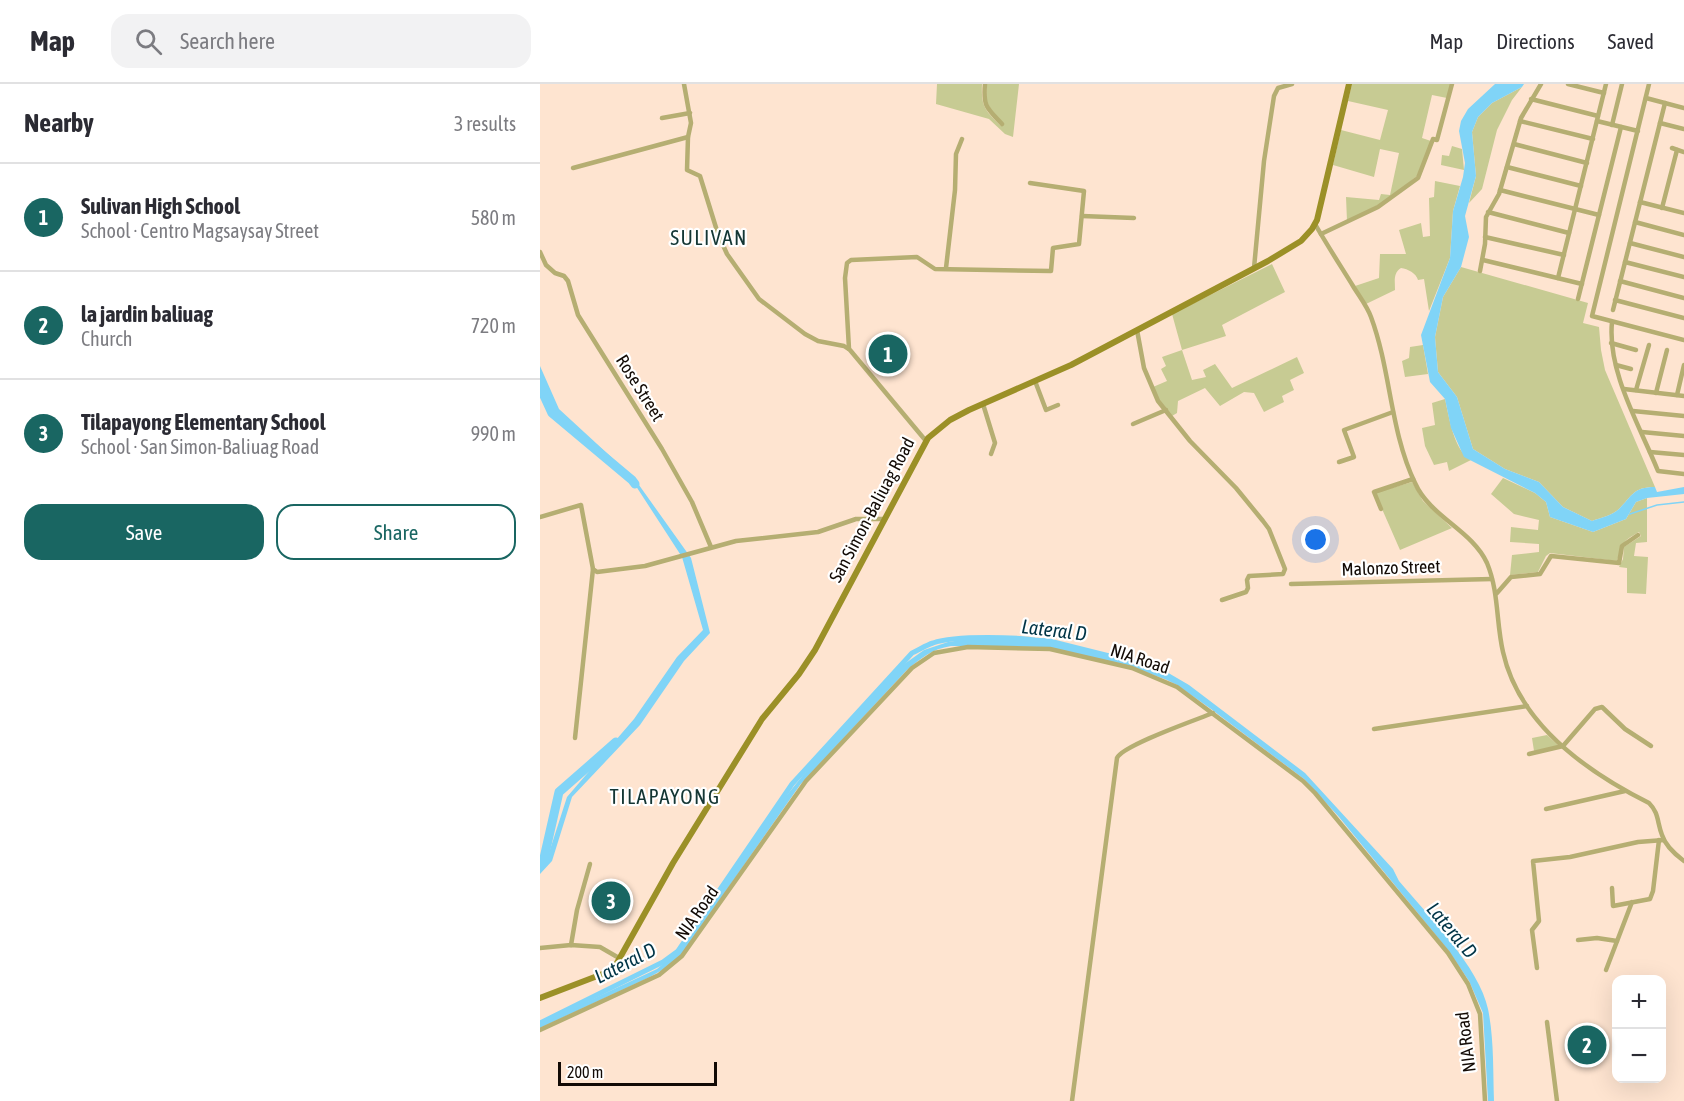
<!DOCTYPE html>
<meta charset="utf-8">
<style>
body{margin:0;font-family:"Asap Condensed",sans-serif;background:#f2f2f3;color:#2b2b33}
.controls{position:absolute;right:18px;bottom:18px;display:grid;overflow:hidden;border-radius:12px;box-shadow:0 6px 24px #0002}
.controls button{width:54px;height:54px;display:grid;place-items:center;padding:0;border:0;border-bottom:2px solid #e1e1e2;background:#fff;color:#2b2b33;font:30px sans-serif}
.scale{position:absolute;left:18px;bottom:15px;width:159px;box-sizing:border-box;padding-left:6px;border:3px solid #120a05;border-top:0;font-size:16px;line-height:21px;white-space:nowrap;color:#120a05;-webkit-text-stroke:4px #fff;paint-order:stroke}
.you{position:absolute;left:776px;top:456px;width:21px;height:21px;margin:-15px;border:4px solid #fff;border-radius:50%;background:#1a73e8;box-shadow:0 0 0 9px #1a73e833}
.badge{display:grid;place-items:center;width:39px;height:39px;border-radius:50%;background:#196662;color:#fff;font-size:20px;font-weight:700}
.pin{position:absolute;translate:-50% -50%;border:3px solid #fff;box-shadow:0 2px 6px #0006}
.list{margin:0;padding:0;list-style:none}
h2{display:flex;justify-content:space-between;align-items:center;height:78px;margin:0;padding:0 24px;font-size:26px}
h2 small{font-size:20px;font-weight:400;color:#7c7c81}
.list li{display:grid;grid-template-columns:39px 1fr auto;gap:18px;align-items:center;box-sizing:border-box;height:108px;padding:0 24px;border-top:2px solid #e1e1e2}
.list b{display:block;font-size:22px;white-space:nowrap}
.list p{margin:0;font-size:20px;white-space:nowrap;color:#7c7c81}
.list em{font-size:20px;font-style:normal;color:#7c7c81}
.actions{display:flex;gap:12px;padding:18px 24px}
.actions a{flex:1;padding:14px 0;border:2px solid #196662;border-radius:18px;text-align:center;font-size:21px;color:#196662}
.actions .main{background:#196662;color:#fff}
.icon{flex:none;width:33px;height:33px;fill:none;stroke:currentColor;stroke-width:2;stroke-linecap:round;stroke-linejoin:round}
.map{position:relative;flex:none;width:1144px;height:1017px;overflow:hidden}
header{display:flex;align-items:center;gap:36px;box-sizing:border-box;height:84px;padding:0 30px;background:#fff;border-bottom:2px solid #e1e1e2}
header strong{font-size:28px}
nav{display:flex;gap:33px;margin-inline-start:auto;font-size:21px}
.search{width:420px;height:54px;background:#f2f2f3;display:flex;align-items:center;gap:15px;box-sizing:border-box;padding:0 21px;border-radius:18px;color:#7c7c81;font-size:22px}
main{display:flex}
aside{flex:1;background:#fff}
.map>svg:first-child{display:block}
.green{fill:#c7cb93}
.water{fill:#80d4f7}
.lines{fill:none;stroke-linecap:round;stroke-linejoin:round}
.stream{stroke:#80d4f7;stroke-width:1.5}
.canal{stroke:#80d4f7;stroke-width:5}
.river{stroke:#80d4f7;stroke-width:9}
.minor{stroke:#b5ae72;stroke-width:4.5}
.secondary{stroke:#9b9027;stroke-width:6}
.labels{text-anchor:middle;stroke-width:4.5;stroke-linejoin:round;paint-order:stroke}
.street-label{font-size:18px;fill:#120a05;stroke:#fff}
.water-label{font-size:20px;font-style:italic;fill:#003446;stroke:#fff}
.quarter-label{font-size:21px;letter-spacing:1.5px;fill:#143634;stroke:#fff}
</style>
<header>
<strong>Map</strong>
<div class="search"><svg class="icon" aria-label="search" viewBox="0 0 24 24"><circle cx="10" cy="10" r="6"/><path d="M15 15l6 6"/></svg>Search here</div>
<nav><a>Map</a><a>Directions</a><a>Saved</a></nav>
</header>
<main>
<aside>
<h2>Nearby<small>3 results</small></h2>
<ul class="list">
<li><span class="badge">1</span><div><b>Sulivan High School</b><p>School · Centro Magsaysay Street</p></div><em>580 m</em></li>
<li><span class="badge">2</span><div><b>la jardin baliuag</b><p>Church</p></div><em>720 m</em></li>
<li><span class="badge">3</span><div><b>Tilapayong Elementary School</b><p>School · San Simon-Baliuag Road</p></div><em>990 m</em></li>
</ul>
<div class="actions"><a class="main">Save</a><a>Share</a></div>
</aside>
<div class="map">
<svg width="1144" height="1017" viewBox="0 0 1144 1017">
<rect width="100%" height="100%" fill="#fee4d0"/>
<g class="green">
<path d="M397,0H442C441,23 445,26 461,42L446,17L447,0H479L473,53L465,50L449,35L396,20Z"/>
<polygon points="812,0 911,0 907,14 892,11 882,54 891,57 877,92 846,117 807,137 806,113 839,116 841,110 850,111 859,69 840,65 834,93 793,81 801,46 840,56 848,26 808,17"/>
<polygon points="982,3 972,16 957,46 942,105 929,119 936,92 932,48 938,33 952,19"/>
<polygon points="912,62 922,65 924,86 901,81 902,71 909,72"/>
<path d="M895,97L920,102L913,127L910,174L889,227L884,195L878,196C876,189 868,185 861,184C853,189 855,197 855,206L826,220L815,202L839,194L840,170H866L859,146L881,139L883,153L890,152L889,114L894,113Z"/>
<polygon points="732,180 745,208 682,241 686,252 642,266 652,296 666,293 663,286 675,280 692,304 757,273 764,289 750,296 754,306 742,312 744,318 724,328 714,309 704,308 680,322 665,304 638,317 637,329 632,332 619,316 613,303 627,297 621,285 626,282 622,273 642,266 632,230"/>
<path d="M921,183L1048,219L1043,239L1059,243L1061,266L1065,286L1115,403C1093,403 1092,412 1079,425C1073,431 1060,434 1052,437L1023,423L999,398L965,385L933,365L917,313L898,288L895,253L903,213Z"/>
<polygon points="883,261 888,290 865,293 862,277 869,274 870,263"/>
<path d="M905,315C909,333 914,367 931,376L909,387L907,378L894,381L885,362L882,344L895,341L892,319Z"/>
<path d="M963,394L995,409L1006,418L1010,433L1053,448L1086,435L1096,418L1107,414V458L1096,459L1094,472L1108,473L1106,510L1087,509V484L1079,483L1083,475L1084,463L1101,452L1099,448C1081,458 1083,459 1077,477L1010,469L1006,472L998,488L970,491L972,471L999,468V460L970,458L971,443L998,446L999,436L974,430L951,410Z"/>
<polygon points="872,398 883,417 912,444 860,466 835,409"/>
<polygon points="1007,651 1019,662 994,667 992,654"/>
</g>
<g class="water">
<path d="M955,0H984L982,3L952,19L938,33L932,48L936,92L925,132L929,153L921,183L903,213L895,253L898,288L917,313L933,365L965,385L999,398L1023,423L1052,437C1060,434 1073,431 1079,425C1092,412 1093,403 1115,403L1117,408L1144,403V410L1107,414L1096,418L1086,435L1053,448L1010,433L1006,418L995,409L924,373L911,344L905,315L890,298L881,251L910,174L913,127L923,93L925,79L919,47L921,37L928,25Z"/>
<polygon points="0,282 19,325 94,394 151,474 170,549 144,577 100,641 32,713 12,777 0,790 0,782 7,775 27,713 94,635 137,573 163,546 142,473 92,396 12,329 0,307"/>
<path d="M508,554L592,575L625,587L649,601L765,689L853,785L859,797C886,829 940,884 948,925C954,954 953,987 954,1017H948L943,929L929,897L908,866L799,733L764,695L671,625L637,601L627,596L592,583L502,563L411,562C392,565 381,574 366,587L260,701L141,871L124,885L108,894L0,944V940L10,935L117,885L143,863L238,722L277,674L363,581L384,566L408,558L428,555Z"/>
</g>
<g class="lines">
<polyline class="stream" points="1090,430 1117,421 1144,418"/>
<path class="canal" d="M0,939L123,878L138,867L252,700L372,569C379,566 386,561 393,559C415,551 479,553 503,557"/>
<g class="river">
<polyline points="0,303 12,329 92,396 95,400"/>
<polyline points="0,779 4,774 19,708 76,658"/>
</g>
<g class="minor">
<polyline points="144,0 151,39 148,53 147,86 160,92 178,150 187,170 219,215 265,250 278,257 304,262 310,266 386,357"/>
<path d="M445,0C443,23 447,24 462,40"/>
<polyline points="1028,0 1064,9"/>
<polyline points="1109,0 1052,232 1144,256"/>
<polyline points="1106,14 1144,24"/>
<polyline points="991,15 1058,32"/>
<polyline points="122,34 150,29"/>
<polyline points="980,37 1053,55"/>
<polyline points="1057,37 1098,47"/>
<polyline points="1120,39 1144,45"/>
<polyline points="1072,41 1082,0"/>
<polyline points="974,60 1047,79"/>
<polyline points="1132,64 1144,68"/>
<polyline points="967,83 1041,102"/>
<polyline points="33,84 148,53"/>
<polyline points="960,106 1059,131"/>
<polyline points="1100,118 1144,129"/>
<polyline points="1122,124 1137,66"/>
<polyline points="948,128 1029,149"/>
<polyline points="542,132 594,134"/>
<polyline points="1095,138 1144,151"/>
<path d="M775,140C787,161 800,181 813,202C819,212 827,222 831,233C851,287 850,347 875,399C890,433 932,446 947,479C959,508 956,538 963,568C979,640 1047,688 1109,719C1119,729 1117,738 1122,751C1125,761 1136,771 1144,777"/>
<polyline points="781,150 838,123 878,94 893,55 897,56 912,0"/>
<polyline points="945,153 1024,171"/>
<polyline points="1090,159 1144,173"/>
<polyline points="0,168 6,181 15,189 24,192 28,197 38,231 122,365 152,418 171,463"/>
<polyline points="943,176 1042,200"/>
<polyline points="1085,178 1144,193"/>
<polyline points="406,184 415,106 416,70 422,55"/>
<polyline points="714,184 724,77 734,12 738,4 752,0"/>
<polyline points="940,187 945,160 946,133 959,110 981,34 1001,0"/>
<polyline points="1018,194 1066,0"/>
<polyline points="1080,197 1144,214"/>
<polyline points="1038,215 1081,43"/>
<polyline points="1075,216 1144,234"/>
<polyline points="1073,226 1125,19"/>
<path d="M1072,238C1067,288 1100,342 1118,387L1144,390"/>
<polyline points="597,246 604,284 618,317 650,357 696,404 723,437 729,445 745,485 743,490 709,492 707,496 708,504 706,508 682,516"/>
<polyline points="1071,259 1096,266"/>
<polyline points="309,265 305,194 307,179 311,176 377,173 395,185 511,187 513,164 539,160 544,107 490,99"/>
<polyline points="1076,281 1091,285"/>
<polyline points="495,297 506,326 518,321"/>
<polyline points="1084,305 1144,312"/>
<polyline points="1096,306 1109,261"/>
<polyline points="1116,309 1127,266"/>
<polyline points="1137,311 1144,281"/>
<polyline points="443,320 455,359 451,370"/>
<polyline points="1093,327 1144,332"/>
<polyline points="593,340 626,326"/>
<polyline points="1102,348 1144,352"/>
<polyline points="1110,368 1144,371"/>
<polyline points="799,378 814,373 804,346 853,328"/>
<polyline points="841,425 834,408 873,395"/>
<polyline points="0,433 41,421 53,485 57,488 105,482 196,457 278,448 316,435 344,435"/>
<polyline points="751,500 952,495"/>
<polyline points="957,509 971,493 1000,490 1011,472 1079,479 1082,462 1098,451"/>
<polyline points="834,645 987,622"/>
<polyline points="35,654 53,485"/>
<polyline points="989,670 1023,662 1055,625 1062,623 1085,645 1111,662"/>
<polyline points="1006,725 1085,707"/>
<polyline points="1072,804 1073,822 1110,815 1113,807 1119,756"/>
<polyline points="1038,856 1057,854 1077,857"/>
<polyline points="31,861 37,826 50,780"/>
<polyline points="0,864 31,861 60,863 79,874"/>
<polyline points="997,884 992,846 999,837 993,777 1030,773 1098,758 1124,756"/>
<polyline points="1066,886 1092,818"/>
<polyline points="1007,938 1017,1017"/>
<polyline points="0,946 119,891 142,872 266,697 372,584 394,569 428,563 510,565 592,584 637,603 763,697 775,709 908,869 928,900 940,930 945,1017"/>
<path d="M532,1017L577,674C583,661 656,636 673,629"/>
</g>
<polyline class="secondary" points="0,914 73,886 133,779 222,635 259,590 275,566 388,354 410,336 429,326 531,281 728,177 761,157 772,145 777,136 809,0"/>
</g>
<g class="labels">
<g class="street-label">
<text transform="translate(100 304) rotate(58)" y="6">Rose Street</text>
<text transform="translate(332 426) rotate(-62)" y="6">San Simon-Baliuag Road</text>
<text transform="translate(851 484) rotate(-2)" y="6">Malonzo Street</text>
<text transform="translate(600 575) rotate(18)" y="6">NIA Road</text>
<text transform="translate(157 829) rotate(-55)" y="6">NIA Road</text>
<text transform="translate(926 958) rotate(-97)" y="6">NIA Road</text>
</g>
<g class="water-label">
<text transform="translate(514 546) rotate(7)" y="7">Lateral D</text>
<text transform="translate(912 846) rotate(50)" y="7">Lateral D</text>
<text transform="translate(85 879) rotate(-27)" y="7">Lateral D</text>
</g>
<g class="quarter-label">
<text x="169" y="161">SULIVAN</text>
<text x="125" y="720">TILAPAYONG</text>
</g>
</g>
</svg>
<div class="controls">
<button>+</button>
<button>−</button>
</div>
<div class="scale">200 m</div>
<div class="you"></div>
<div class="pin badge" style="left:348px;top:270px">1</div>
<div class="pin badge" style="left:1047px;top:961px">2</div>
<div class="pin badge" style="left:71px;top:817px">3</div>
</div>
</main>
